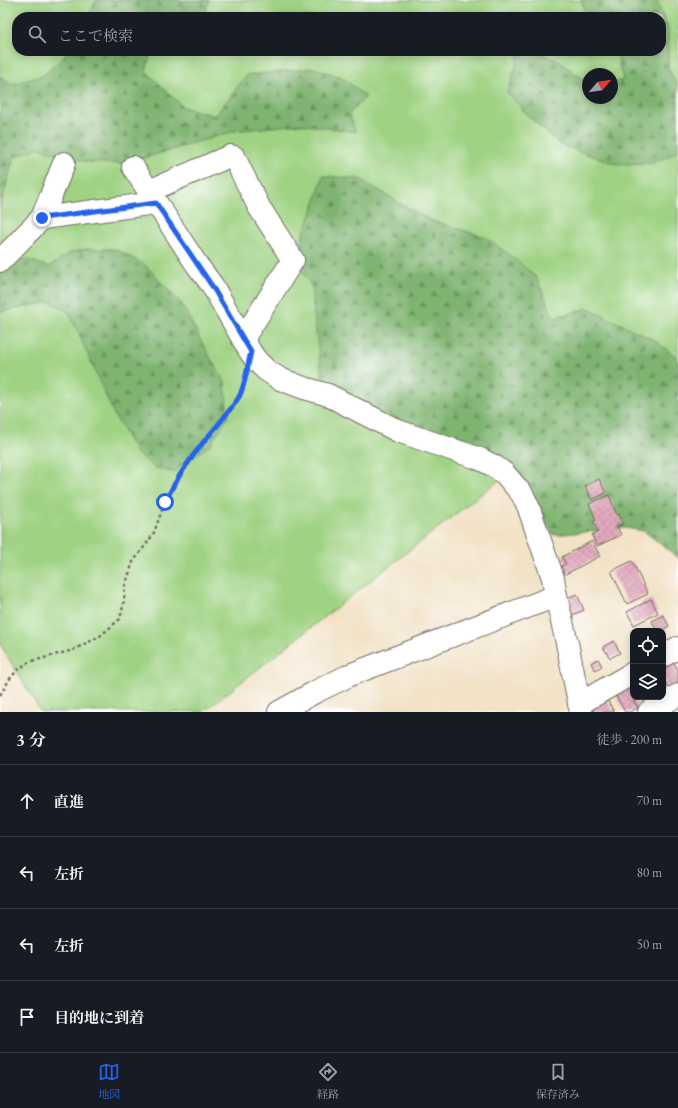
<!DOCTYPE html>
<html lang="ja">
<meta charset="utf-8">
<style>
body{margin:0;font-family:"EB Garamond","Noto Serif JP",serif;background:#20242c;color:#f1f3f6}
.controls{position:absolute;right:12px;bottom:12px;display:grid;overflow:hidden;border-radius:8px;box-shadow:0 2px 10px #0003}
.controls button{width:36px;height:36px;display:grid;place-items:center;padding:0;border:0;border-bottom:1px solid #363941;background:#171b24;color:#f1f3f6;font:20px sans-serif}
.compass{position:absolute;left:582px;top:68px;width:36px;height:36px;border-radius:50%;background:#171b24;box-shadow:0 2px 10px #0003;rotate:61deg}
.stop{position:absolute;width:12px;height:12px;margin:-9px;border:3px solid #2563eb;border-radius:50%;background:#fff}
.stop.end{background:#2563eb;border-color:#fff;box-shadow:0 1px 4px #0008}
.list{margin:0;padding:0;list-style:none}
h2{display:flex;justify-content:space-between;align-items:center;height:52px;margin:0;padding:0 16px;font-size:17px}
h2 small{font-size:13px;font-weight:400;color:#9ea1a6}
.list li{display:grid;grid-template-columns:26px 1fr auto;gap:12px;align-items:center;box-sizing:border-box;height:72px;padding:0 16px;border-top:1px solid #363941}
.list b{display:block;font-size:15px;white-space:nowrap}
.list em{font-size:13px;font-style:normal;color:#9ea1a6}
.icon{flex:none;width:22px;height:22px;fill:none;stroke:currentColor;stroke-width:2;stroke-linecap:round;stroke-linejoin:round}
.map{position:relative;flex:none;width:678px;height:712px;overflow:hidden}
.search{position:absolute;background:#171b24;box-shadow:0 2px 10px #0003;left:12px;right:12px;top:12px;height:44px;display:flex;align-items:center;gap:10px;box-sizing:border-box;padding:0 14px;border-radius:16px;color:#9ea1a6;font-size:15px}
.sheet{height:340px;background:#171b24}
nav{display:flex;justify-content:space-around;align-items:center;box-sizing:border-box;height:56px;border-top:1px solid #363941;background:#171b24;font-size:11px;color:#9ea1a6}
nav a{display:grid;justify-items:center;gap:2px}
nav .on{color:#2563eb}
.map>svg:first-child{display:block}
.grass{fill:#9fd282;stroke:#657e56;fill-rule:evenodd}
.forest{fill:url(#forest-firs);stroke:#55704e}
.building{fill:url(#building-cross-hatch)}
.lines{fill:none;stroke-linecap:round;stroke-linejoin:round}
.minor-casing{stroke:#716b61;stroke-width:24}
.path{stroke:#716b61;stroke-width:2.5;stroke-dasharray:3 3;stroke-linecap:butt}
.minor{stroke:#fff;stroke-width:22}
.route{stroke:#2563eb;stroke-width:5}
</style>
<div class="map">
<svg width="678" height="712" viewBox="0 0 678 712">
<defs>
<pattern id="forest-firs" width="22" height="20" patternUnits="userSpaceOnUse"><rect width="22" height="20" fill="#7fb470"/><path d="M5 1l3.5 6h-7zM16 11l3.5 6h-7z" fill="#68935c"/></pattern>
<pattern id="building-cross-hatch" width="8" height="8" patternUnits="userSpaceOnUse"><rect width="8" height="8" fill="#e2aabd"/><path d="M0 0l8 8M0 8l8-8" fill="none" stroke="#c292a3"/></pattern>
</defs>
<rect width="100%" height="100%" fill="#fff"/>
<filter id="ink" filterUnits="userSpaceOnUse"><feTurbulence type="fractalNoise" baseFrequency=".025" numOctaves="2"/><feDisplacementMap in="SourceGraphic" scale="8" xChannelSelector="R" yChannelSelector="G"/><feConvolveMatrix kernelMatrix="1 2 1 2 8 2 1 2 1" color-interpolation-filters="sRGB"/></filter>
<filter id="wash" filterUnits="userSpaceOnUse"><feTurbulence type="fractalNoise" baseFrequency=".012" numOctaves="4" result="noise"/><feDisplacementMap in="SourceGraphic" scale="16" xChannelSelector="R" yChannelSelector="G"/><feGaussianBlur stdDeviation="0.9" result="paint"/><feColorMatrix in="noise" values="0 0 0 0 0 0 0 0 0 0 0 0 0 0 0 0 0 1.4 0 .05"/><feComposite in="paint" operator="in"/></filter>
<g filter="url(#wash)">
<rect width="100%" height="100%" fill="#f2e2c6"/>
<path class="grass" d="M0,0H678V418L623,383L203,712H41L0,644ZM17,17H661V51H17ZM588,74H612V98H588Z"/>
<g class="forest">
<polygon points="97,0 209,0 204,17 87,17"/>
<polygon points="581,0 656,0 668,28 668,67 678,87 678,151 653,163 616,164 561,145 530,118 507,92 518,60 516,51 535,51 557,60 588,83 588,98 612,98 612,83 623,80 617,55 613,51 661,51 661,17 587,17"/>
<polygon points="67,51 151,51 146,71 183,107 215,116 247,75 314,68 342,77 366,97 349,114 356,132 300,124 234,131 124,164 87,162 38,148 14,157 0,208 0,76 13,84 42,76 64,57"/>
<polygon points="323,176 360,179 400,203 430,220 485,237 514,258 536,277 554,318 588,308 654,340 675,356 678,360 678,558 644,531 625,528 554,535 503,458 450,439 325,390 319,357 313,306 312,287 300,267 303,234 313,209"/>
<polygon points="86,249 115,249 144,264 181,303 212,361 225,382 228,417 210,445 174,472 155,468 136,453 114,414 69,312 50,302 0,312 0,273 7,273 24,258 49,267 69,253"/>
</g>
<g id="blocks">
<g class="building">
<polygon points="599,479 606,493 592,500 585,486"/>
<polygon points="609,495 617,515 619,514 623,524 617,526 621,535 597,546 592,535 598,532 593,521 596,520 589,504"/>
<polygon points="592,541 600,556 560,577 555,569 566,564 562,557"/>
<polygon points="632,561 648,594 627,604 611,571"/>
<polygon points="577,594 584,610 572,615 565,599"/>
<polygon points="651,599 658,613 634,625 627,612"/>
<polygon points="663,615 669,626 661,631 657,631 652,621"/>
<polygon points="614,641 620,653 610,658 603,647"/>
<polygon points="598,659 602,666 595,670 591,663"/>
<polygon points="673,661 678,670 678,683 669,688 663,677 663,675 664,674 663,672 663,667"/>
<polygon points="628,684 633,693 633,695 631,696 638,708 630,712 625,712 614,692"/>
<polygon points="601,700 603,704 608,701 614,712 594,712 591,706"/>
</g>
</g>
</g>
<g filter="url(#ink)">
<use href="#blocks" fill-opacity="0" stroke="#716b61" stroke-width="1"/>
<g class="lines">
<g class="minor-casing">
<g id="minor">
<polyline points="133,167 197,265 212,285 251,353 257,361 266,370 280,379 304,388 318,392 328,395 398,431 480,459 494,466 505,474 516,487 522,494 528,506 553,578 556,596 567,643 581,712"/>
<polyline points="149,191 230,156 234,157 259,207 293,260 243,339"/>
<polyline points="42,218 156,203"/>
<polyline points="0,261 42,218 64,163"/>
<polyline points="663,656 677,648 678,650"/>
<polyline points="579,704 633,673"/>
<polyline points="279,712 315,692 352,674 556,596"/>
<polyline points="649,712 678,695"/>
</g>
</g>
<polyline class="path" points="0,695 11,677 20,668 29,662 73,650 100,636 120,619 124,602 125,586 133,562 153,535 165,502 174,484 202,444 213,432 232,407 239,396 244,384 246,376"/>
<use href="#minor" class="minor"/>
</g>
</g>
<g class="lines" filter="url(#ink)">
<path class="route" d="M42,218L156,203L212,286L251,352C247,367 246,383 239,397C228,414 214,429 201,445C187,463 175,481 165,502"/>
</g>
</svg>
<div class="controls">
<button><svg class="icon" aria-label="locate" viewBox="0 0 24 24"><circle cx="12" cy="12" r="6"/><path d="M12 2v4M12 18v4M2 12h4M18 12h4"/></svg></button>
<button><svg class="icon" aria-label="layers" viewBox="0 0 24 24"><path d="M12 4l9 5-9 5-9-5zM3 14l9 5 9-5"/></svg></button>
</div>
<svg class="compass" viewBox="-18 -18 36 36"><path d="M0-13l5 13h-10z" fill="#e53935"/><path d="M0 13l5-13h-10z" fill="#9ea1a6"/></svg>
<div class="stop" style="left:165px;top:502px"></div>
<div class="stop end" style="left:42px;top:218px"></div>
<div class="search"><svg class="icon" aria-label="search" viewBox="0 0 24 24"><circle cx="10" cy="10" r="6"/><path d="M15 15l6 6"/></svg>ここで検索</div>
</div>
<section class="sheet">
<h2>3 分<small>徒歩 · 200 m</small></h2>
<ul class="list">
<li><svg class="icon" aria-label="ahead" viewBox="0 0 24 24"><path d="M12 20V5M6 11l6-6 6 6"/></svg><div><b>直進</b></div><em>70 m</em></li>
<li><svg class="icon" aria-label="left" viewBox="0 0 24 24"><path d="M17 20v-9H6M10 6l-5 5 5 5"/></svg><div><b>左折</b></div><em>80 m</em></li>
<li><svg class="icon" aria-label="left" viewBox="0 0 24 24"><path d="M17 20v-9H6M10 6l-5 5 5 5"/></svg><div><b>左折</b></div><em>50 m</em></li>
<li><svg class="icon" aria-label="arrive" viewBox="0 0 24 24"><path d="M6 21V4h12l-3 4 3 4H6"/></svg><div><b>目的地に到着</b></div></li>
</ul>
</section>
<nav>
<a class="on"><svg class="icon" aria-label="map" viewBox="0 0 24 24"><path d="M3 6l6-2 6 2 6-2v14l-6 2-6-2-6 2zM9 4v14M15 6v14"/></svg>地図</a>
<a><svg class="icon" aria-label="directions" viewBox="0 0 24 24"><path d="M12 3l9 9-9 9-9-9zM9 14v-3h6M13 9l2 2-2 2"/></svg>経路</a>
<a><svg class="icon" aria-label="saved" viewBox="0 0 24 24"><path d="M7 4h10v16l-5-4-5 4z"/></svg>保存済み</a>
</nav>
